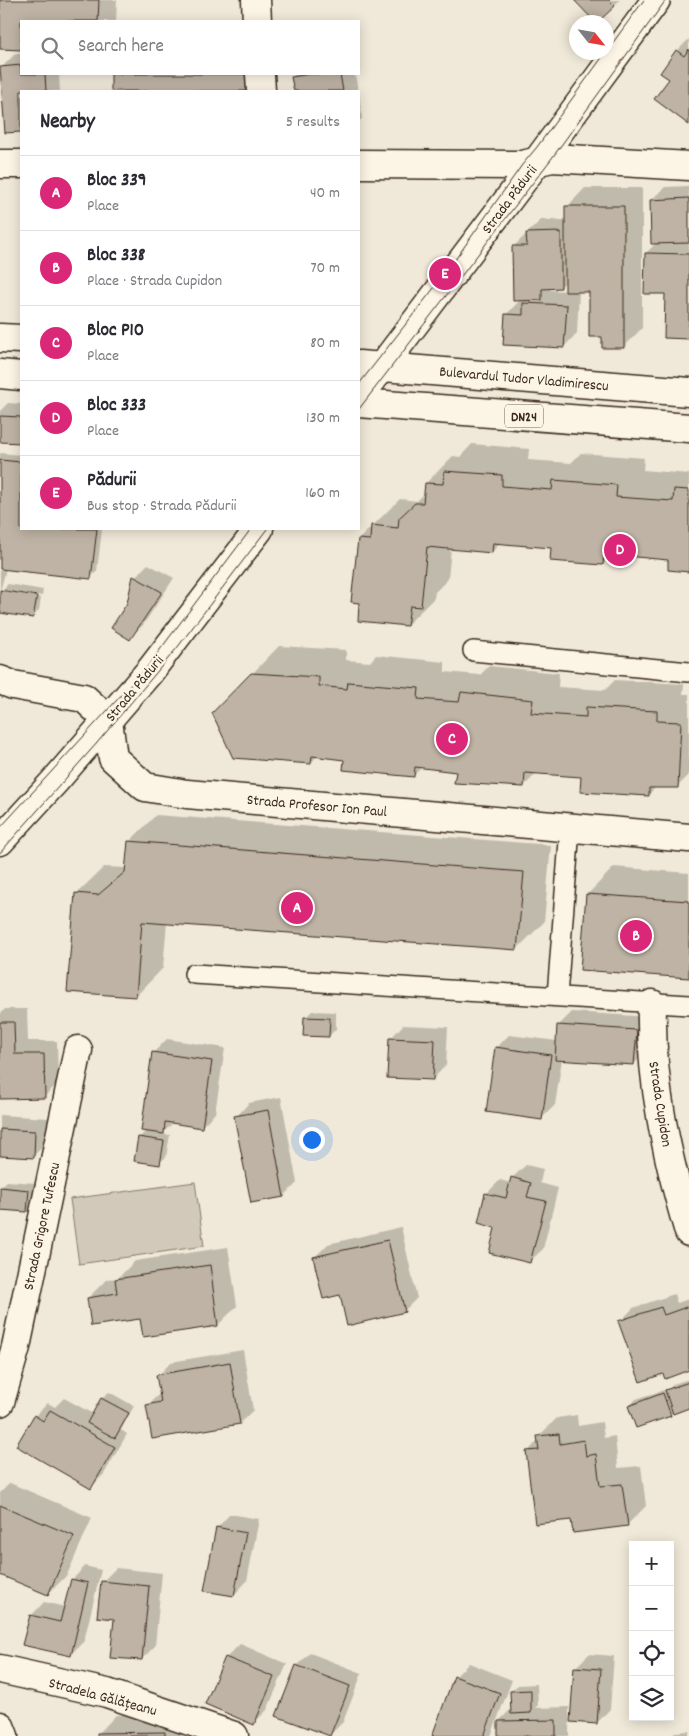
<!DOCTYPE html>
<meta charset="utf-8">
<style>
body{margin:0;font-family:Dekko,sans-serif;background:#f2f2f3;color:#2b2b33}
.controls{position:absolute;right:15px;bottom:15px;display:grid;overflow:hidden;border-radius:0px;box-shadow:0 2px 12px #0003}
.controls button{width:45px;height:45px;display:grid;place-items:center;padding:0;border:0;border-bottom:1px solid #e1e1e2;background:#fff;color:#2b2b33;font:25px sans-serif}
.compass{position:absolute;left:569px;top:15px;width:45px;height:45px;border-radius:50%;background:#fff;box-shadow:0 2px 12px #0003;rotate:121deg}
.you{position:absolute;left:311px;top:1139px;width:18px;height:18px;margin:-12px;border:4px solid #fff;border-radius:50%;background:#1a73e8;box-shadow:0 0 0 8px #1a73e833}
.badge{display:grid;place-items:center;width:32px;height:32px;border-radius:50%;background:#db2777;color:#fff;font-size:16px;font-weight:700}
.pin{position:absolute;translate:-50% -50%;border:2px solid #fff;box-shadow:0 1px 5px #0006}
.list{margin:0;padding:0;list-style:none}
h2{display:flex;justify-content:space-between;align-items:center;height:65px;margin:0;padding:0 20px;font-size:21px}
h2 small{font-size:16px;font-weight:400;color:#7c7c81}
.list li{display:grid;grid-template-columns:32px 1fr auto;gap:15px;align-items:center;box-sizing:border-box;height:75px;padding:0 20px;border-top:1px solid #e1e1e2}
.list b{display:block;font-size:19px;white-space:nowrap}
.list p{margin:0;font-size:16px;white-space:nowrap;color:#7c7c81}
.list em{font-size:16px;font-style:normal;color:#7c7c81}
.icon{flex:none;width:28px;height:28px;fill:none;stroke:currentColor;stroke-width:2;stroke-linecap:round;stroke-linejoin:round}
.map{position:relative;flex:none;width:689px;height:1736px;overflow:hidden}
.search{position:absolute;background:#fff;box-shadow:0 2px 12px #0003;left:20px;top:20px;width:340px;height:55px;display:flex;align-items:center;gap:12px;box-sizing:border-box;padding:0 18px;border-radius:0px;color:#7c7c81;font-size:19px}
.panel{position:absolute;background:#fff;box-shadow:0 2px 12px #0003;left:20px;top:90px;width:340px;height:440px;border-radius:0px}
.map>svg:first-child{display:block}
.green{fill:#d2c9ba;stroke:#867a6c}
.shadow{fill:#0003;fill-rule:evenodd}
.building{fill:#beb3a4;stroke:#3b2a1e}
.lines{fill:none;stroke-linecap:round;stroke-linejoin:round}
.lane-casing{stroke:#3b2a1e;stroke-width:22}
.street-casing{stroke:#3b2a1e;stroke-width:31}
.primary-casing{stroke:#3b2a1e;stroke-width:31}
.lane{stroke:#fcf5e5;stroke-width:19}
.street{stroke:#fcf5e5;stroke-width:28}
.primary{stroke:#fcf5e5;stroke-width:28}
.tram{stroke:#3b2a1e;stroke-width:1}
.labels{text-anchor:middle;stroke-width:5;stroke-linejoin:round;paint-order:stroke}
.shield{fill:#fcf5e5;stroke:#75675a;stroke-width:1}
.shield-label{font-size:14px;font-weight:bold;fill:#3b2a1e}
.street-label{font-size:15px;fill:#3b2a1e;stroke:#fcf5e5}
</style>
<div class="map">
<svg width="689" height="1736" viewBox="0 0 689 1736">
<rect width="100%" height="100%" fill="#f0e9d9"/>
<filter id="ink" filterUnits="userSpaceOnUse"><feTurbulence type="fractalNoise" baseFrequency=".02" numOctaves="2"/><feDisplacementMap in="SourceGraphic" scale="10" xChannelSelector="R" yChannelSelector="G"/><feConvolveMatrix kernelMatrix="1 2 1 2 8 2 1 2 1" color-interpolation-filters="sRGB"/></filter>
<g filter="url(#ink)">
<polygon class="green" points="195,1182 204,1246 79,1264 70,1199"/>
<g class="shadow">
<polygon points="0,0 117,0 116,21 21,21 21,49 0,48"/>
<polygon points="576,0 620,0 596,22"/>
<polygon points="689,39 689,123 670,78 662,72 677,51"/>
<polygon points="15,54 21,54 21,74 59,74 60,91 21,91 21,131 6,132 2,67"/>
<polygon points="112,74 266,74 267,91 113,91"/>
<polygon points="296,74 355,74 358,91 295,91 293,77"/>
<polygon points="359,95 362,118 359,122"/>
<polygon points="689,186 689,337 646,253 657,242 651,200 665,187"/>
<path d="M585,188H642V328L624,347L604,336L591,291H579L577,333L564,347L506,315L521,299L514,246L541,220H567V207ZM567,281V291L550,290L553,287H560Z"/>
<polygon points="8,403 21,404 21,442 0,441 0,411"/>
<polygon points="472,444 529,449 528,460 571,463 581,453 644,458 643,470 689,474 689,571 670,559 613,554 603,564 552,547 501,542 492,552 451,548 448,579 435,592 434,598 407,625 359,539 400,499 417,501 425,493 426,483 453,456 460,457"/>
<polygon points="0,453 21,455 21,529 102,529 97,571 90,578 6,569 0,592 8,584 43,590 42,596 5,590 5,592 41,598 39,610 33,617 0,611"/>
<polygon points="148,564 174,578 143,625 129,638 128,603 135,577"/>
<polygon points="279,646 346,650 346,660 370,662 376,655 445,662 445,672 480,675 489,666 559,673 558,687 605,690 615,680 684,684 683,694 689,694 689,775 677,787 656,787 648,795 582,776 537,773 524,786 457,771 422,767 413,776 345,759 318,755 311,763 252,674"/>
<polygon points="156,815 551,845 544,922 517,949 167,922 163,968 136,996 76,894 104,867 127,868 129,842"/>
<polygon points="614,867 689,873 689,977 587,895"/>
<polygon points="5,1009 27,1009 28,1041 57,1041 58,1083 44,1097 0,1098 0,1014"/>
<polygon points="312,1011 336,1012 336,1029 329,1036 305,1018"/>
<polygon points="572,1012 650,1017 647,1051 634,1064 562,1059 555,1105 542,1118 496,1048 509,1035 557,1041 558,1026"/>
<polygon points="403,1025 448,1027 446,1065 433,1079 390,1039"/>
<polygon points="167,1039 225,1048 215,1113 202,1126 174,1122 162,1134 170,1135 166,1157 159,1163 139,1138 147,1130 153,1053"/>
<polygon points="281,1097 297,1183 284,1196 236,1117 249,1103"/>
<polygon points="0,1115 48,1118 47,1143 33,1156 0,1155"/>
<polygon points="526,1165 543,1169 540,1183 558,1188 543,1249 529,1262 497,1227 486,1194 500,1180 511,1183 512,1178"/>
<polygon points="7,1181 35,1183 33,1204 27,1211 0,1209 1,1187"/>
<polygon points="401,1227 417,1298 404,1311 341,1293 315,1257 328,1244"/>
<polygon points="228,1247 237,1306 218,1325 144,1336 141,1317 88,1298 107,1279 118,1278 135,1261"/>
<polygon points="674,1294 677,1303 689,1299 689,1369 663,1372 620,1322 633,1308"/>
<polygon points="243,1350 253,1410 240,1423 148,1405 161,1392 158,1376 171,1362"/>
<polygon points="689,1379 689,1407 673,1412 670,1415 630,1406 636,1399 670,1388 673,1384"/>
<polygon points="109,1392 134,1406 121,1430 127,1434 104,1474 91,1487 35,1416 48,1403 55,1407 64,1398 93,1414 102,1398"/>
<polygon points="577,1415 578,1426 602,1422 604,1438 615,1436 618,1468 641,1466 646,1506 627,1525 572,1518 528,1451 539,1440 538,1437 557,1418"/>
<polygon points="10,1483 92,1518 67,1575 48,1594 0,1573 0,1493"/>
<polygon points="230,1514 259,1519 247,1581 234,1595 217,1528"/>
<polygon points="85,1566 101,1570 84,1641 70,1655 31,1616 44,1602 65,1607 72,1580"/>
<polygon points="116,1568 162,1573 155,1646 142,1659 115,1618 102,1582"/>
<polygon points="240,1644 287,1664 267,1710 254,1723 226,1658"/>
<polygon points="310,1653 362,1673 343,1722 330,1735 297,1666"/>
<polygon points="589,1654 614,1656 610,1709 597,1723 575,1668"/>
<polygon points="469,1663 512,1680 491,1736 434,1736 455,1677"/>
<polygon points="537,1684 538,1705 535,1708 569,1707 569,1736 499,1736 499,1721 512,1708 511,1691 518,1685"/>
<polygon points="183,1714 183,1736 98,1736 98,1734 116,1715"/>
<polygon points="689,1731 689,1736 670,1736 675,1732"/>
</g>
<g class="building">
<polygon points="0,0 99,0 98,21 21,21 21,50 0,49"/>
<polygon points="574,0 609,0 615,6 598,22 595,22"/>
<polygon points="689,49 689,125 654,99 669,79 660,73 676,50 684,56"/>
<polygon points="21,65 21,74 45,74 46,91 21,91 21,132 5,133 0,67"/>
<polygon points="111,74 247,74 248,91 111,91"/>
<polygon points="310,74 340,74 343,91 294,91 291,77"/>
<polygon points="689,198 689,243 651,244 650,200"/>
<polygon points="565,206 624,206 624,348 602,348 602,337 589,337 589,292 565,292"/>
<polygon points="561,232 561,288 542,289 542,300 513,301 512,246 527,246 526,233"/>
<polygon points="645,253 689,254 689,339 664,338 665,294 644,294"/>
<polygon points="523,303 567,305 564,348 503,345 505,314 523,315"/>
<polygon points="0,416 21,417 21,443 0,442"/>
<polygon points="0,460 21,462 21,529 97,529 91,579 0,569"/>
<polygon points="444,471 502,475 502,486 552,490 553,480 617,485 616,497 673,501 674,489 689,490 689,572 668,570 668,560 604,554 603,565 550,561 551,548 493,543 492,553 427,547 421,607 410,606 407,626 358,621 359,603 351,602 358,539 370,540 371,525 398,528 399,518 415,503 423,503 425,483 443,484"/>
<polygon points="133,576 162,592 130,640 111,628 127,603"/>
<polygon points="0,590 37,596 33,618 0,613"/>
<polygon points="251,673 319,677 319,686 347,689 348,682 419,688 418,699 459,702 461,692 533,700 531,713 586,717 586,707 657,711 657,721 681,722 678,788 649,788 649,796 580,792 581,777 525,773 524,787 454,783 456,772 415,767 414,777 343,770 344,760 312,756 311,764 233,758 212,713"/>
<polygon points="128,841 524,872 517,950 142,922 136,997 67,992 75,893 98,895 125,872"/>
<polygon points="586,894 689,901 689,978 580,970"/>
<polygon points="304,1017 330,1018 329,1037 303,1036"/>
<polygon points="0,1022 14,1022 15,1054 44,1054 45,1098 0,1099"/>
<polygon points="557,1025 637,1030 634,1065 555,1060"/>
<polygon points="389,1038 435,1040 433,1080 387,1078"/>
<polygon points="495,1047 551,1055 542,1120 486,1112"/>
<polygon points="152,1052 212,1061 202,1128 165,1122 164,1134 141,1131"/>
<polygon points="268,1110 284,1197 251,1203 234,1116"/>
<polygon points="0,1129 35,1131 34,1158 0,1156"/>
<polygon points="138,1137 164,1141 160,1165 134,1161"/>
<polygon points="511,1177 531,1183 527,1197 546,1201 530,1263 489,1253 495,1228 478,1223 485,1193 506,1198"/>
<polygon points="0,1187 29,1190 27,1212 0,1210"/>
<polygon points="388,1240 405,1312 347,1326 340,1295 323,1299 313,1257"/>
<polygon points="210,1265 218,1326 143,1337 140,1319 91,1326 87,1298 117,1293 115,1279"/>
<polygon points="689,1306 689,1370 665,1379 663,1374 640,1382 618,1321 661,1307 664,1315"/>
<polygon points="230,1362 240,1424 152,1439 146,1405 161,1402 156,1375"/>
<polygon points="689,1382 689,1408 673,1414 665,1390"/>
<polygon points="663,1393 671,1416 636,1428 628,1406"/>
<polygon points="101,1398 129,1413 115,1438 87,1423"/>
<polygon points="50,1410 115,1447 91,1489 16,1446 34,1415 43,1421"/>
<polygon points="559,1434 560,1444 584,1440 586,1456 596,1454 600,1486 622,1484 628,1526 573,1533 571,1520 535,1524 526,1451 539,1450 537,1436"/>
<polygon points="0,1505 74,1536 48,1595 0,1575"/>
<polygon points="216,1527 246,1533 234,1596 204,1591"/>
<polygon points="71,1579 88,1583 71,1656 22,1645 30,1615 60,1622"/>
<polygon points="101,1581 149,1586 142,1660 110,1658 114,1619 97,1617"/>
<polygon points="225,1657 274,1677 254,1725 205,1704"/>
<polygon points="296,1665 350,1686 330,1736 276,1716"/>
<polygon points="574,1667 601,1669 597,1724 570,1722"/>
<polygon points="454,1676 500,1693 484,1736 432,1736"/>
<polygon points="531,1690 531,1713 511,1714 510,1691"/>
<polygon points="556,1720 556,1736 498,1736 498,1721"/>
<polygon points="165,1732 165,1736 97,1736 97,1733"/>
</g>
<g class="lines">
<g class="lane-casing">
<g id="lane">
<polyline points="473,651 689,672"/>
<polyline points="194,974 689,1005"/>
<polyline points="557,996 570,828"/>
</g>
</g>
<g class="street-casing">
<g id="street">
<polyline points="256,0 257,21"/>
<polyline points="260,74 261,91"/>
<polyline points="0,164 21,164"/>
<polyline points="359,164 522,165 552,158 689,166"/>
<polyline points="359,397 536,163 656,0"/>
<polyline points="0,680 13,685 84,698 108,720 113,758 145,787 187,794 689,838"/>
<polyline points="0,841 55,781 150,671 259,529"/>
<path d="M652,1004C650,1081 667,1158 689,1232"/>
<polyline points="0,1402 16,1347 78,1050"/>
<polyline points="0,1669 107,1693 234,1736"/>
<polyline points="0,1726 4,1736"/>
</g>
</g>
<g class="primary-casing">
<g id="primary">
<polyline points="0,338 21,339"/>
<polyline points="359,365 689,392"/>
<polyline points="0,374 21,376"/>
<polyline points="359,403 689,428"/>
</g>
</g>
<use href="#lane" class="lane"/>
<use href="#street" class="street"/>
<use href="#primary" class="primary"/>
<g class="tram">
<polyline points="606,52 644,0"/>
<polyline points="359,384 445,274 522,165 537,147 606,52"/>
<polyline points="359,409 552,158 666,0"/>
<polyline points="0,828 147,667 251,529"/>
<polyline points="0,853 97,743 177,648 267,529"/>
</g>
</g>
</g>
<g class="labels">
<rect class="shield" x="505" y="404.5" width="38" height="23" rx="4"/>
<g class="shield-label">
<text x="524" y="421">DN24</text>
</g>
<g class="street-label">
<text transform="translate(509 199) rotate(-53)" y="5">Strada Pădurii</text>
<text transform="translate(524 378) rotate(5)" y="5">Bulevardul Tudor Vladimirescu</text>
<text transform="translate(134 688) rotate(-50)" y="5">Strada Pădurii</text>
<text transform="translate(317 805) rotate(5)" y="5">Strada Profesor Ion Paul</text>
<text transform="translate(661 1104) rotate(81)" y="5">Strada Cupidon</text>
<text transform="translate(41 1226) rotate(-78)" y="5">Strada Grigore Tufescu</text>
<text transform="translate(103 1696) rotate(15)" y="5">Stradela Gălățeanu</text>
</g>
</g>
</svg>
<div class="controls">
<button>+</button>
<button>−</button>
<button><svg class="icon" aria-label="locate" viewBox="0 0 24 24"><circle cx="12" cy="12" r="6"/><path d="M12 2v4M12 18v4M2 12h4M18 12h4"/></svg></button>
<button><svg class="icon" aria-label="layers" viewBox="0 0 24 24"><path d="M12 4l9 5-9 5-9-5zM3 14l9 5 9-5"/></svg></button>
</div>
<svg class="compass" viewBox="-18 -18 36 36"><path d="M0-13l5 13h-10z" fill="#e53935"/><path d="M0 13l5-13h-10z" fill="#7c7c81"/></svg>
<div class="you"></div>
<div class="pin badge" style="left:297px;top:908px">A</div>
<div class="pin badge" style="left:636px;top:936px">B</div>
<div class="pin badge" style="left:452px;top:739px">C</div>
<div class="pin badge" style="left:620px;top:550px">D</div>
<div class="pin badge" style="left:445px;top:274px">E</div>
<div class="search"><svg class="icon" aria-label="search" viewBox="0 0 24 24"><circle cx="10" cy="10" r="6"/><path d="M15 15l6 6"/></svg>Search here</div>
<section class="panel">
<h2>Nearby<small>5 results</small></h2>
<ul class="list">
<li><span class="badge">A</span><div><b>Bloc 339</b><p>Place</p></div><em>40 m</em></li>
<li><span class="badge">B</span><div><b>Bloc 338</b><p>Place · Strada Cupidon</p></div><em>70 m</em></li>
<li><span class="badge">C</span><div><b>Bloc P10</b><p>Place</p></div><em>80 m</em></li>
<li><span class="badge">D</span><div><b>Bloc 333</b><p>Place</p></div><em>130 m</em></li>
<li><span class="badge">E</span><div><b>Pădurii</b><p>Bus stop · Strada Pădurii</p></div><em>160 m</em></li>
</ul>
</section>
</div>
